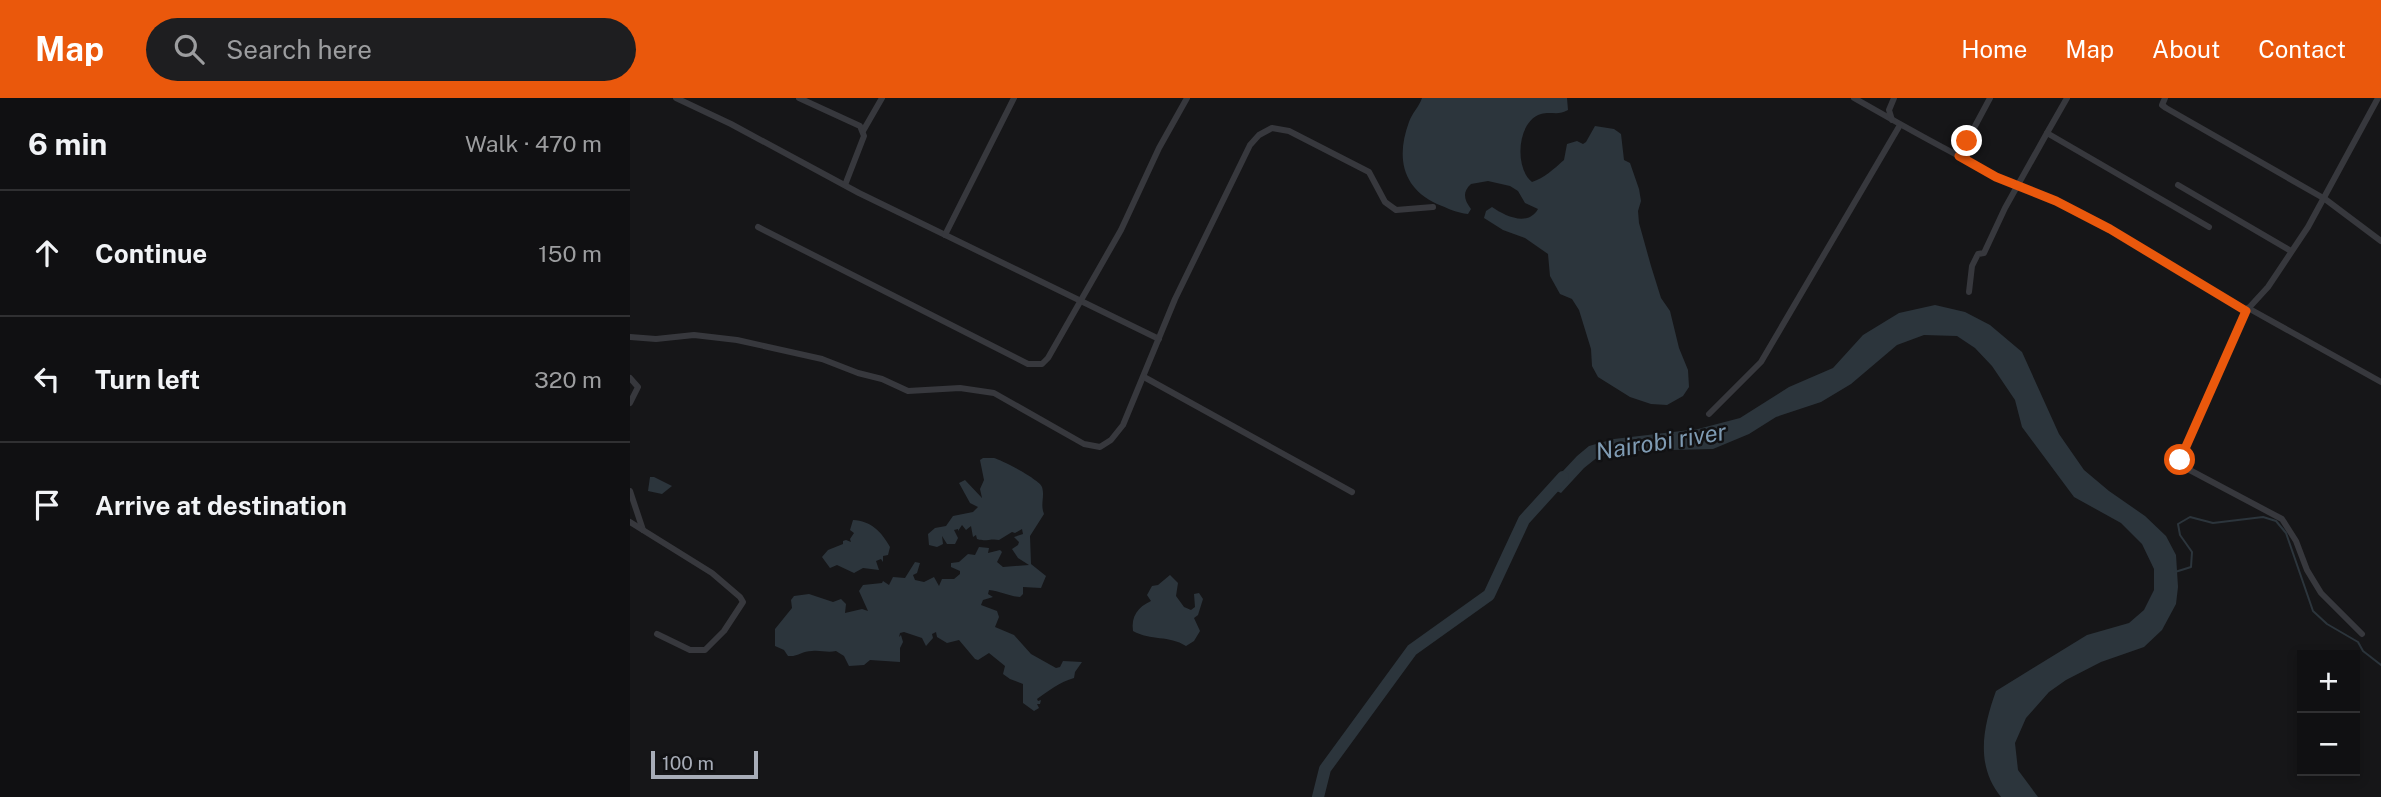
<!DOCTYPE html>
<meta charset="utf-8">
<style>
body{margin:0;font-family:"Public Sans",sans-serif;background:#1e1e20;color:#f1f3f6}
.controls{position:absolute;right:21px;bottom:21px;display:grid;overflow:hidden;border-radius:0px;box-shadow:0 4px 10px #0003}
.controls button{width:63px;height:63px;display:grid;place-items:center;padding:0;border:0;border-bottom:2px solid #303032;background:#101012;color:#f1f3f6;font:35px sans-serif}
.scale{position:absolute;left:21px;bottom:18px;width:107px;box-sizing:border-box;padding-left:7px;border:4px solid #a8adb8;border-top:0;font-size:19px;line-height:24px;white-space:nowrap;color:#a8adb8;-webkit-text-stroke:5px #111113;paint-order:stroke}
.stop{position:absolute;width:21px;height:21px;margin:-16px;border:5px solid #ea580c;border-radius:50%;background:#fff}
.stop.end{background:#ea580c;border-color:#fff;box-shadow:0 2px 7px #0008}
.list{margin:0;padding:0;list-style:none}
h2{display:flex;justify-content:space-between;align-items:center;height:91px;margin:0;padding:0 28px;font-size:30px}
h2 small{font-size:23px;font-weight:400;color:#9c9d9f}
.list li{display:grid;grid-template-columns:46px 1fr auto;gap:21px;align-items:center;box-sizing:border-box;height:126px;padding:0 28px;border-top:2px solid #303032}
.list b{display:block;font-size:26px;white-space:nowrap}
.list em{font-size:23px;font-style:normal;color:#9c9d9f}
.icon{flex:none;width:38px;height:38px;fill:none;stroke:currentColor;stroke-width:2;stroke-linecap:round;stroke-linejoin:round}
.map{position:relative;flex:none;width:1751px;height:699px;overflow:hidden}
header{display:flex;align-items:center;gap:42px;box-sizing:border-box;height:98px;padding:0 35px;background:#ea580c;color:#fff}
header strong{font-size:33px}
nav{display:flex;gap:38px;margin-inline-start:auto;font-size:24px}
.search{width:490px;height:63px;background:#1e1e20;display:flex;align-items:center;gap:18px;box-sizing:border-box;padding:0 24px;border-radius:38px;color:#9c9d9f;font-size:26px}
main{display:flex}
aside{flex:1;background:#101012}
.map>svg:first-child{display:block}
.water{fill:#2c353c}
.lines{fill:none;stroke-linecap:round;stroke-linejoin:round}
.stream{stroke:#2c353c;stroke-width:2}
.river{stroke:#2c353c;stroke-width:12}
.minor{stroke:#37383d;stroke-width:6}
.route{stroke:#ea580c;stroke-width:9}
.labels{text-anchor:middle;stroke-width:5;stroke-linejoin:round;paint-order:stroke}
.water-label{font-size:24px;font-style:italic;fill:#7f9bb3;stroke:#111113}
</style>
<header>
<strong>Map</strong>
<div class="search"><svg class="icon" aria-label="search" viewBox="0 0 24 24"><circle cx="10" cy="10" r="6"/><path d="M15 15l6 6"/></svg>Search here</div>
<nav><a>Home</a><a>Map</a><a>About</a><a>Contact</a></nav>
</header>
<main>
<aside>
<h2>6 min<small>Walk · 470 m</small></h2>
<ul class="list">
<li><svg class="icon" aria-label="ahead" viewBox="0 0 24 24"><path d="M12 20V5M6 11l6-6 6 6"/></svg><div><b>Continue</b></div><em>150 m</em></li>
<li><svg class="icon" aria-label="left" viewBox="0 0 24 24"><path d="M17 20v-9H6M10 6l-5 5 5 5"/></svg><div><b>Turn left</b></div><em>320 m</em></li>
<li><svg class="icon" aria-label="arrive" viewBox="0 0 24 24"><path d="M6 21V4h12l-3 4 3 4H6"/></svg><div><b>Arrive at destination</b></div></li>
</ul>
</aside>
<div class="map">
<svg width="1751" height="699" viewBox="0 0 1751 699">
<rect width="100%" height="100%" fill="#161618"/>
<g class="water">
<path d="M792,0H937L938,12C928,18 921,13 911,16C887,23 884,70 902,84C914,80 924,71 934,62L937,46L947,43L953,46L956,44L965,28L984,31L991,36L994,62L1000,65L1009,91L1011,103L1008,113L1009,125L1021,168L1031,200L1040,213L1049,250L1058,272L1059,289L1053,298L1037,307L1021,306L1000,299L968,279L962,268L961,251L949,212L942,201L930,196L920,178L918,156L895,140L873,132L854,120L856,113L862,109C875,118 898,129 908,111L895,105L888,93L880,88L858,83L841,86C832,94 834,102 841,111L838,116C827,115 817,110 807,106C772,90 766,59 779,24C782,15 789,9 792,0Z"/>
<path d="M1305,207L1335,214L1360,227L1392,254L1429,336L1454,372L1479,393L1515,418L1536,438L1546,457L1548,489L1546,506L1532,532L1514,549L1471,564L1436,582L1419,594L1396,620L1385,645L1388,672L1408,699H1371C1345,667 1353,629 1366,593L1457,537L1499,525L1514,512L1524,492V471L1512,446L1491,425L1444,399L1392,329L1385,302L1362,268L1345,250L1327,238L1294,237L1267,247L1221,286L1191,304L1146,319L1119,336L1083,351L1003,353L969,358L954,370L931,395L918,389L947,358L959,348L984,341L1068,331L1110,320L1159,289L1203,270L1233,237L1269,215Z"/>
<path d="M353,360C356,360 361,360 364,360C372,362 410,382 412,389C415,399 410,406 414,416L400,438L401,466L416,478L411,490L393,489V496L390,499C378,498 370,493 359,492L358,496L363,499L353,502L351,507L367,513L369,519L365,529L384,537L401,556L426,570L430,569L433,563L452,564L445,574L444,580C430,584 418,593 407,601L408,603L411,602L410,606H407L409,610L404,613L393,605V586L380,581L373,576L375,568L359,555L348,562L345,561L329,542L317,545L307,539L306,534L302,536L303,540L296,548L292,540L274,534L270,535L269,539L271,537L273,544L270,550V564L240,562L234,567L219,568L214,558L206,553C197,555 191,552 182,553C172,553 168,559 158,558L154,552L145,548V531L162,510L161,502L164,498L179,496L203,504L211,501L216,506L215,515L232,511L238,513L229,493L233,487L252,485L253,483L259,487L263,479L275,480L285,464L290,465L287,475L283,477L285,482L294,484L304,479L309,488L312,481H324L330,476V473L321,469V465L329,464L338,456L345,457L349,449L359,450L358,455L370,452L372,454L367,464L373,469L399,467L388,460L382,451L388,447L389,444L384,439L393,436L392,431L385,435L382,434L369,442C361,440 355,444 347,441L346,437L343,439L341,428L336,432L332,427L328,433V431L324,432L328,440L325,446H317L312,438L313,446L307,449L299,447L298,436L305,430L316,428L323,418L343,414L348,409L340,405L329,385L335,382L352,400L350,391L354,382L350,362Z"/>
<polygon points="20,379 24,379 42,388 32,396 18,393"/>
<path d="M223,422C241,423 251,433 260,449L258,457L253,458V464L251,461L246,463L249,472L233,470L224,475L207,467L200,470L192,459L198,452L213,446V443L216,442L221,444L220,441L224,435L220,432Z"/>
<path d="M540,477L548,485L546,498L554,509L561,512L565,509L564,496L569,495L573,501L568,517L564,520L570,533L564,543L556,548C539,537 521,543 503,533C501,518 508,509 521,503L517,497L522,488L528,487Z"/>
</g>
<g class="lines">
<polyline class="stream" points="1545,474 1561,469 1562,454 1550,437 1548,426 1560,419 1583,425 1633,419 1646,423 1656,435 1683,513 1697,526 1728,544 1733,553 1751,567"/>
<polyline class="river" points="688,699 695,671 782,552 859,497 894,422 933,379"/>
<g class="minor">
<polyline points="46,0 101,26 229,95 529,241"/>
<polyline points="169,0 230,28 234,38 215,87"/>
<path d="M1224,0C1259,20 1294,40 1329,58L1336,56L1337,43L1360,0"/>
<polyline points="1437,0 1417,35 1579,129"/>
<polyline points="1535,0 1532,7 1536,10 1695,101 1751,143"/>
<polyline points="1262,22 1259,12 1264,0"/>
<polyline points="233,33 252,0"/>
<polyline points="1329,58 1366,79 1426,103 1480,131 1616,213"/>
<polyline points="1548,87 1661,153"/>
<polyline points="128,129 398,266 412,266 418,260 491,132 529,50 557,0"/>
<polyline points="315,137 384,0"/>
<polyline points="1339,194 1342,168 1348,156 1354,155 1375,110 1417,35"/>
<polyline points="1618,210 1751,284"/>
<polyline points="0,239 26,241 64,237 107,242 192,261 228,275 252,281 278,293 330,290 364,295 454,346 470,349 481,342 493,327 545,201 620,47 629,37 642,30 659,33 739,74 755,104 766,112 803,109"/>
<polyline points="514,279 722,394"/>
<polyline points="0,280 8,289 0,305"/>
<polyline points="1079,316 1131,264 1270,27"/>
<polyline points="0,393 13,432"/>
<polyline points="0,424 82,475 110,499 113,504 94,533 75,552 60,552 27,536"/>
<polyline points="1732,536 1691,495 1677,472 1666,443 1652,421 1554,369 1550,362 1616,213 1638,189 1678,129 1748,0"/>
</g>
</g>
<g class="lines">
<polyline class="route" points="1337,43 1336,56 1329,58 1366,79 1426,103 1480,131 1616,213 1550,362"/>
</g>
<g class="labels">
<g class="water-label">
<text transform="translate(1031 344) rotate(-9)" y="8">Nairobi river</text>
</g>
</g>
</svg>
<div class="controls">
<button>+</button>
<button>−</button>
</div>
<div class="scale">100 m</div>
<div class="stop" style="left:1550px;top:362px"></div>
<div class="stop end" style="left:1337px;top:43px"></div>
</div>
</main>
